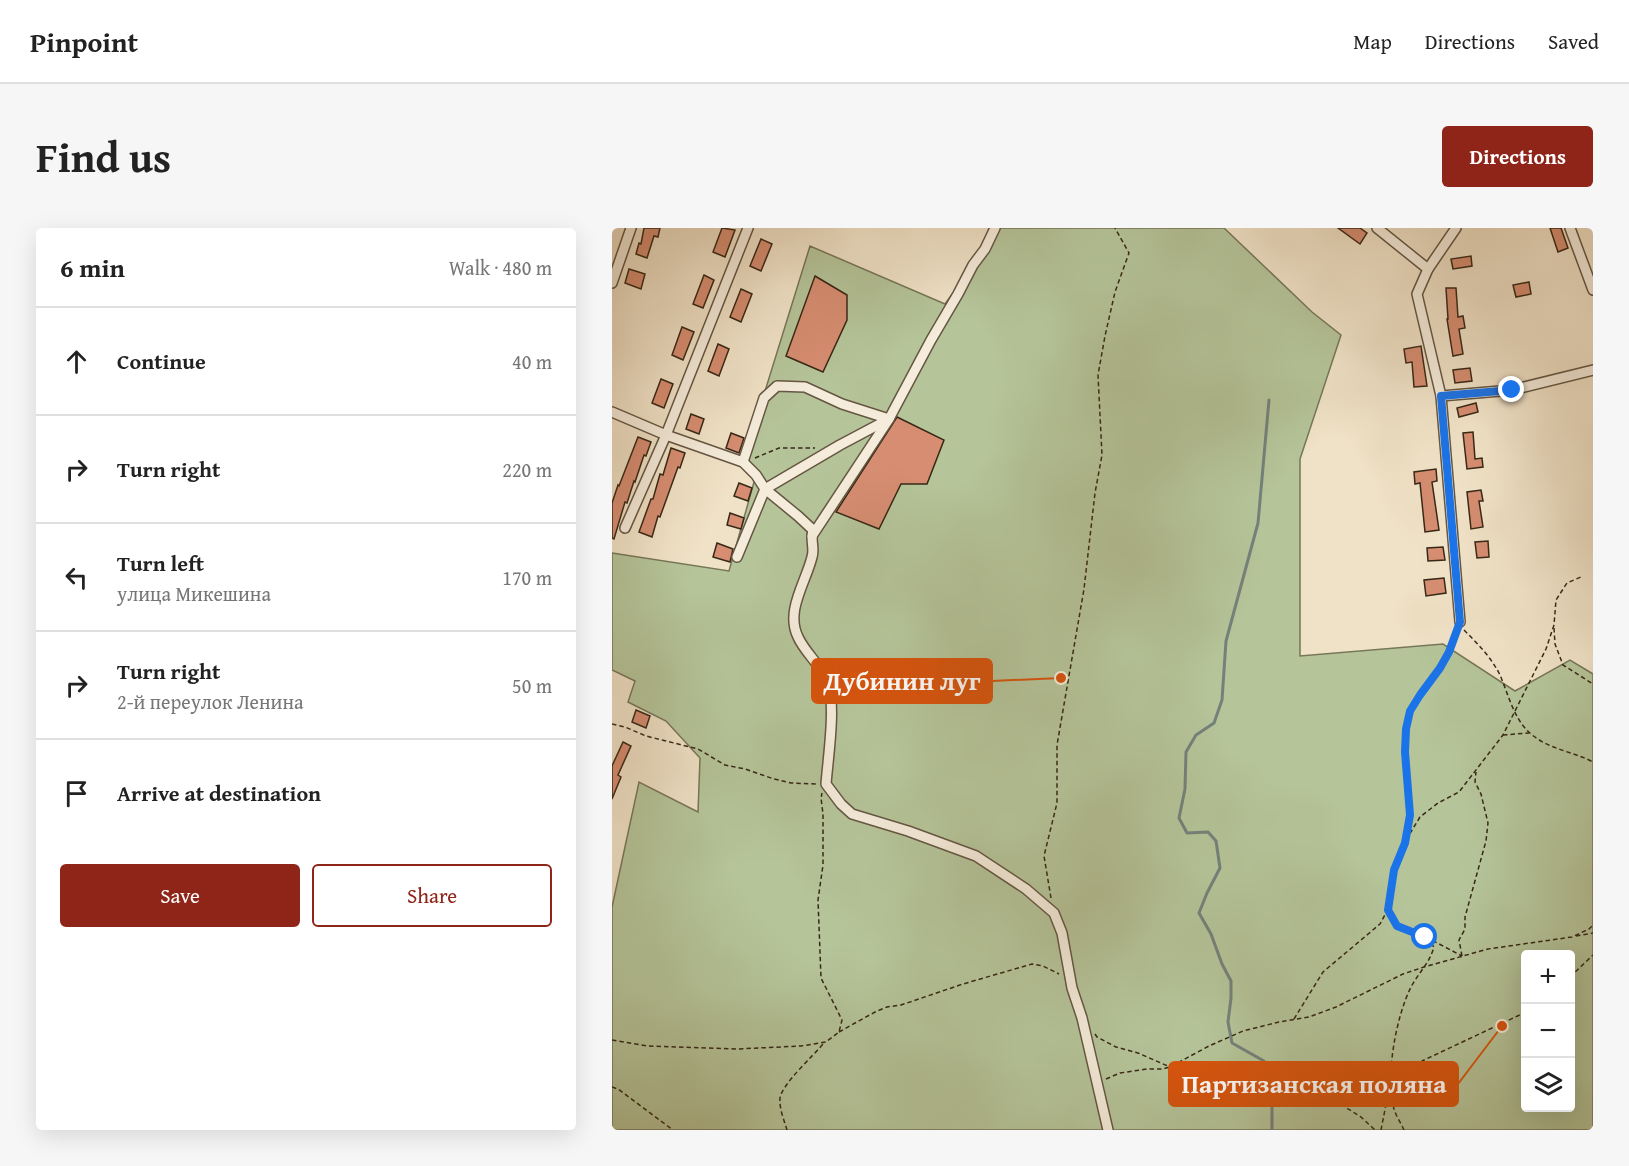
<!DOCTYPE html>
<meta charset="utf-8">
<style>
body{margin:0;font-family:"Gentium Book Plus",serif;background:#f6f6f6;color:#222}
.controls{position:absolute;right:18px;bottom:18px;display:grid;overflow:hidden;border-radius:6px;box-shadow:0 6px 24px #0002}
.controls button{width:54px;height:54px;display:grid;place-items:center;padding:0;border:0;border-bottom:2px solid #e0e0e0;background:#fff;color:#222;font:30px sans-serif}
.stop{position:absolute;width:18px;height:18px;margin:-14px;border:4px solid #1a73e8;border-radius:50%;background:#fff}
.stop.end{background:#1a73e8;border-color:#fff;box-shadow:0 2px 6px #0008}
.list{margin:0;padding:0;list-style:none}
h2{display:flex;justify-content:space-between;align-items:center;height:78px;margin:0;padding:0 24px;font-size:26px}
h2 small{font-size:20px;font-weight:400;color:#767676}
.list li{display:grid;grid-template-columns:39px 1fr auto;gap:18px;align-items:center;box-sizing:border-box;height:108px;padding:0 24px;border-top:2px solid #e0e0e0}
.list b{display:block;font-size:22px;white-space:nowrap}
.list p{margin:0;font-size:20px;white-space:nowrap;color:#767676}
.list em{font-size:20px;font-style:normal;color:#767676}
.actions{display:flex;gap:12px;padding:18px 24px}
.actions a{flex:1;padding:14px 0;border:2px solid #8f2418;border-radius:6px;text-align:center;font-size:21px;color:#8f2418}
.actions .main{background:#8f2418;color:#fff}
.icon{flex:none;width:33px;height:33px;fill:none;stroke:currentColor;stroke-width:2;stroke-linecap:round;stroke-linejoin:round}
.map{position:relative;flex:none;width:981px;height:902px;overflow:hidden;border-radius:6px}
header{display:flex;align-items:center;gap:36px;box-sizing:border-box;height:84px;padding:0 30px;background:#fff;border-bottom:2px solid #e0e0e0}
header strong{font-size:28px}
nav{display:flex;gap:33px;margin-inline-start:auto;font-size:21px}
.intro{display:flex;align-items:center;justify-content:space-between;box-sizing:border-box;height:144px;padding:0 36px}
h1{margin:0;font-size:42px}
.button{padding:15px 27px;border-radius:6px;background:#8f2418;color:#fff;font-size:21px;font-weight:700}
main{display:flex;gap:36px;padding:0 36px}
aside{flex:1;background:#fff;border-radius:6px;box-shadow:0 6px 24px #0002}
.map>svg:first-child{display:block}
.green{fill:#b5c499;stroke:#767658;stroke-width:1.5;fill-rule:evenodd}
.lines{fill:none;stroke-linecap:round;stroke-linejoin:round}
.stream{stroke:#74817b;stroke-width:3}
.building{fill:#d68d71;stroke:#372817;stroke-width:1.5}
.minor-casing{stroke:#655643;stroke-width:12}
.path{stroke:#372817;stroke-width:1.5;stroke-dasharray:4.5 3;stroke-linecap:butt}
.minor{stroke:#f5ecdb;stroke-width:9}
.route{stroke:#1a73e8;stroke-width:8}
.leader{fill:none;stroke:#d6540d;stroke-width:2}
.callout-dot{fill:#d6540d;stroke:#f5ecdb;stroke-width:2}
.callout{fill:#d6540d;stroke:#d6540d;stroke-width:2}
.callout-label{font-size:26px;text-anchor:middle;font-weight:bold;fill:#fff}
</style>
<header>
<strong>Pinpoint</strong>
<nav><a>Map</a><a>Directions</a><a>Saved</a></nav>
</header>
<div class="intro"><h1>Find us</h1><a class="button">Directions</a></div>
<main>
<aside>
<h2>6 min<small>Walk · 480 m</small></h2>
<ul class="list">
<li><svg class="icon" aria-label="ahead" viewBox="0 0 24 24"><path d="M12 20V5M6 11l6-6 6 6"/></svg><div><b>Continue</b></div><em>40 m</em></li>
<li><svg class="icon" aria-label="right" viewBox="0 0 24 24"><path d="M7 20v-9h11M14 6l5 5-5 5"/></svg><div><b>Turn right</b></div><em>220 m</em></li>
<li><svg class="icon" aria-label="left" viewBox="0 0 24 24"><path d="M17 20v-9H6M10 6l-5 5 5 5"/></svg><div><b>Turn left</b><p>улица Микешина</p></div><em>170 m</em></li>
<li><svg class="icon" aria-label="right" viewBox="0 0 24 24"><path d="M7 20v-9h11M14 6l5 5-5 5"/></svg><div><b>Turn right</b><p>2-й переулок Ленина</p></div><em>50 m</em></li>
<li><svg class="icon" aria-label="arrive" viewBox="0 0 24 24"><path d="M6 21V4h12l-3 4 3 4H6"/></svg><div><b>Arrive at destination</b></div></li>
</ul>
<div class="actions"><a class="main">Save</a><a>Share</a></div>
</aside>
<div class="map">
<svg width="981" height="902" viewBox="0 0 981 902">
<rect width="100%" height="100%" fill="#f0e2c7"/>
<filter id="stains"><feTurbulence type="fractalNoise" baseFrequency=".00333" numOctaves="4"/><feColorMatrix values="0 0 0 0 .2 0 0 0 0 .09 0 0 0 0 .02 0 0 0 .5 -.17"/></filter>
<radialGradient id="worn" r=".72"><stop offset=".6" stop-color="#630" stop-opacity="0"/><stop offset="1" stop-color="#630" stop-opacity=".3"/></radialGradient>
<path class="green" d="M383,0H612L700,84L729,107L688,231V428L831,416L903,463L958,432L981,446V902H0V679L27,554L86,584L88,530L54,493L16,474L23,453L0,442V325L117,343L144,247L131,234L198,18L333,76L373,21ZM914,726H958V880H914Z"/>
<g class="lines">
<polyline class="stream" points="657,172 646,295 614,413 610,472 602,495 584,507 574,524 573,561 567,590 575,605 596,604 604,613 608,640 595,665 587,685 599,706 610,736 619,753 619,770 616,794 620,815 652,833 660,871 660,902"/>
</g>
<g class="building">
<polygon points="32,0 48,0 46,9 42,8 35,30 24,26 27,15 29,16"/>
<polygon points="110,0 123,2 113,29 101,24"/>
<polygon points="726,0 748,0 755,5 748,16"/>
<polygon points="938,0 949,0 956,20 946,24"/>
<polygon points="149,11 160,16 149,43 138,38"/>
<polygon points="859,28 860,38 841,41 839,31"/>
<polygon points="17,41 33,46 29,61 13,55"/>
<polygon points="92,47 102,52 91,80 81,76"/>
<polygon points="203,48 235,67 235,92 211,144 174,128"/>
<polygon points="917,54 919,66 904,69 901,57"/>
<polygon points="834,60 844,60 846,89 851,88 853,100 847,101 851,126 841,128 835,91 836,91"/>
<polygon points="129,61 140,66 129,94 118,89"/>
<polygon points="70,99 82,104 71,132 60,127"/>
<polygon points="106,116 117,121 107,148 96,143"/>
<polygon points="809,118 815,158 802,159 800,134 794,135 792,121"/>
<polygon points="858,140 860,153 843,155 841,142"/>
<polygon points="49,151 61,156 52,180 40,175"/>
<polygon points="864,175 866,184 847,189 845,180"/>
<polygon points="79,186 92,191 87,206 74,201"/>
<polygon points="285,189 332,212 315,256 289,256 267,301 224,284"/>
<polygon points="861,204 863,231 870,230 871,239 855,241 851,205"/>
<polygon points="119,205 132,210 127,225 114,220"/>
<polygon points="26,209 39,214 34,228 32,227 23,254 22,253 15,275 13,274 2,311 0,310 0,275 6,257 7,258"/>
<polygon points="59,220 73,225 68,240 66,239 48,289 46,288 40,309 27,304 39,271 41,271 48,246 51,247"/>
<polygon points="824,241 825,253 820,254 827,302 813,304 808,255 803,256 802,244"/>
<polygon points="127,255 140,260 136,273 122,268"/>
<polygon points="869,262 871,273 867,273 871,299 859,301 855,264"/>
<polygon points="118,285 132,290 129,301 115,297"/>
<polygon points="876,313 877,329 865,330 863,314"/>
<polygon points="105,315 121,321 118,334 101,329"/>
<polygon points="831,319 833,332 816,333 815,320"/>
<polygon points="832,350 834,365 814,368 812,352"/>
<polygon points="24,482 38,488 34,500 20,494"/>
<polygon points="11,514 19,518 6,547 9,549 0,571 0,538"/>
</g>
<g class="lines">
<g class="minor-casing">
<g id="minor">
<path d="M383,0L373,21L361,37L346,66L319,112L277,191L228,217L153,261L186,288L201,302C198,313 203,320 200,329C194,354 173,383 186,409C193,425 210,438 216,455C224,478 216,530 214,556L229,576L240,586L296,603L364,628L414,661L442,685L450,705L460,760L470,790L496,902"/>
<polyline points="765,0 816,41"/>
<polyline points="844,0 816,41 805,66 829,168 848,394"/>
<polyline points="958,0 981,62"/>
<polyline points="0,55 19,0"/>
<polyline points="829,168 900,162 981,142"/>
<polyline points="0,184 54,207 131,234 144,247 153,261 125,329"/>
<polyline points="131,234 152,170 165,158 193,159 230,176 277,191 200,308"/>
<polyline points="13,300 54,207 136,0"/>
</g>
</g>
<g class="path">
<polyline points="143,230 167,220 203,220"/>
<polyline points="942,400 943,416 951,437 981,456"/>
<path d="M852,402C865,415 878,428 887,445C896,464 901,491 919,506C938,522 960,523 981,534"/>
<polyline points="0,496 13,499 34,508 86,521 113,537 133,541 162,551 179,555 204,556"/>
<polyline points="891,507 917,505"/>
<polyline points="794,612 808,589 826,575 847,564 891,507 934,421 942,397 944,372 955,355 971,348"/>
<polyline points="439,670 432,628 445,575 445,517 472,361 483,265 490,227 486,147 493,108 503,64 517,25 503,0"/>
<polyline points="964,708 981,705"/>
<polyline points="814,709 850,728"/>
<polyline points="850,728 847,712 853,701 853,689 874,613 876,595 869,566 863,554 864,544"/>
<polyline points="958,749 981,727"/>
<polyline points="682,791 711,744 768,696 775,683"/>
<polyline points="227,804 263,784 275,779 289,777 351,756 420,736 431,738 447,746"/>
<polyline points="483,806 485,809 504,819 526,825 558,839 569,841 583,847 590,847 613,841 627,841 645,849 664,853 694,866 722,872 749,889 763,902"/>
<polyline points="0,812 35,818 125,821 189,818 214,814 227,804 230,792 209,750 206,672 211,637 211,586 209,570 210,565"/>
<polyline points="494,851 508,845 535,841 550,841 558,839 597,818 631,803 667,794 697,789 724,779 791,746 812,739 876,721 960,709 977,701 981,697"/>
<polyline points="0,859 6,861 61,902"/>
<polyline points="783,878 786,863 795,848 810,833 914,784"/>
<path d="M175,902C172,892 167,880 168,870C170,856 202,827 212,815"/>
<polyline points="769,902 778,856"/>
<path d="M792,902C789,895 784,888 782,881C773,848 784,789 799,759C807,744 817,736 822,719L813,709L785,698L776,682L782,642L793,614L798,587L793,524L794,501L798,483L808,467L828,439L837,424L845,402"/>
</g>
<use href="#minor" class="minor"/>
</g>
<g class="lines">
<polyline class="route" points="813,709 785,698 776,682 782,642 793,615 798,587 793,524 794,501 798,483 808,467 828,440 837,424 848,394 829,168 900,162"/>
</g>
<path class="leader" d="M449 450L380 453M890 798L846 856"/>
<g class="callout-dot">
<circle cx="449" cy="450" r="6"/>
<circle cx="890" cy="798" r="6"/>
</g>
<g class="callout">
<rect x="200" y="431" width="180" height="44" rx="6"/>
<rect x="557" y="834" width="289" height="44" rx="6"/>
</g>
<g class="callout-label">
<text x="290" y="462">Дубинин луг</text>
<text x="702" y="865">Партизанская поляна</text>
</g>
<rect width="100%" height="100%" filter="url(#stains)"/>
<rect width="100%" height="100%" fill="url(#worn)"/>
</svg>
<div class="controls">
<button>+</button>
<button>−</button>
<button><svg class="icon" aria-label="layers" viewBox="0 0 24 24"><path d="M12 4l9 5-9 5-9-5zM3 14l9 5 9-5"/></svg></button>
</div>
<div class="stop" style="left:813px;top:709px"></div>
<div class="stop end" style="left:900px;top:162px"></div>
</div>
</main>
